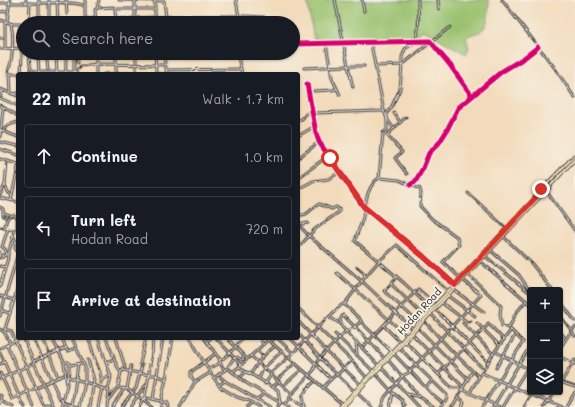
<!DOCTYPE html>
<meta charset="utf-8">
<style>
body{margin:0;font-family:Mali,sans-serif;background:#242831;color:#f1f3f6}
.controls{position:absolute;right:12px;bottom:12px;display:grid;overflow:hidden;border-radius:4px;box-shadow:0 1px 3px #0004}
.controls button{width:36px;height:36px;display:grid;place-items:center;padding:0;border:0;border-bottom:1px solid #363941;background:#171b24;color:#f1f3f6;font:20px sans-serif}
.stop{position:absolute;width:12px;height:12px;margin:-9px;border:3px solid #d93025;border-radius:50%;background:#fff}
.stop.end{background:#d93025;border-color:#fff;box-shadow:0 1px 4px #0008}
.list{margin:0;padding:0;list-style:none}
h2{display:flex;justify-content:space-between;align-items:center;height:52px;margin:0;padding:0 16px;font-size:17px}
h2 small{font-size:13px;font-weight:400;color:#9ea1a6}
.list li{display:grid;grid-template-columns:26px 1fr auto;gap:12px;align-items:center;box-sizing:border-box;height:64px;margin:0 8px 8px;padding:0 8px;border:1px solid #363941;border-radius:4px}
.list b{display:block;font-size:15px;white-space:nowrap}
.list p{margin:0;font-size:13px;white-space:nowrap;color:#9ea1a6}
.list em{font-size:13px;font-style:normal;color:#9ea1a6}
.icon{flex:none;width:22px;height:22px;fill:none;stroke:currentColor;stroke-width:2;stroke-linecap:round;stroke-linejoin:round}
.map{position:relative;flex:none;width:575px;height:407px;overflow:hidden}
.search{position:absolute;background:#171b24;box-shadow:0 1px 3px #0004;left:16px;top:16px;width:284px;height:44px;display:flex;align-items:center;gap:10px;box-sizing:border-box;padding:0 14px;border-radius:22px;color:#9ea1a6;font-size:15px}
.panel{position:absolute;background:#171b24;box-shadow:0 1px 3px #0004;left:16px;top:72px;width:284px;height:268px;border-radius:4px}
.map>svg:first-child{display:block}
.green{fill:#99c16d;stroke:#5a6e44}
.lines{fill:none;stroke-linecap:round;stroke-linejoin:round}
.street-casing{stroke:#3c3834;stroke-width:3}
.secondary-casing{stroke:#3c3834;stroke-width:4}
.street{stroke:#fff;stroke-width:1}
.secondary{stroke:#f9e7c3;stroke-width:2}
.cycleway-casing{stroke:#f7f3e8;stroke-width:8}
.cycleway{stroke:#d6006c;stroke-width:5}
.route{stroke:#d93025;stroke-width:5}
.labels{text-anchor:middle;stroke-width:3.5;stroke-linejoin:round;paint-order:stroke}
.street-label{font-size:10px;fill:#1c1c1c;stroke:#f7f3e8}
</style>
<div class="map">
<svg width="575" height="407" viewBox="0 0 575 407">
<rect width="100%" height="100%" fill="#f7f3e8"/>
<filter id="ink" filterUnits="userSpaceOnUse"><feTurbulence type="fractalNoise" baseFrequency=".025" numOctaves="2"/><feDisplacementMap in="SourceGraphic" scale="8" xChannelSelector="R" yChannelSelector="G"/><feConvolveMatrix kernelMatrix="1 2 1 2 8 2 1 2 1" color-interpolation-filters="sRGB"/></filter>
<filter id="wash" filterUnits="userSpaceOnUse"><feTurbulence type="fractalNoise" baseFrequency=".012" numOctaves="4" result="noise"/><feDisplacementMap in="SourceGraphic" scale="16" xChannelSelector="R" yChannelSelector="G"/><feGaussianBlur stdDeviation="0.9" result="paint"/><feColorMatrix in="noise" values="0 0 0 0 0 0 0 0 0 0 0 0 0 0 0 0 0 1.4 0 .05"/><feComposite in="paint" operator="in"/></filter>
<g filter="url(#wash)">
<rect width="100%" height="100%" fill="#f2daba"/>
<path class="green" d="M307,0H489C488,10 490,24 481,31C476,34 470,33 466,38L469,48L466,54L423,30L413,36L378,39L314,40Z"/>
</g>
<g filter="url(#ink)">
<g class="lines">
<g class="street-casing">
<g id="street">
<polyline points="26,0 25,3 30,3 29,23"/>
<polyline points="49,0 49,23"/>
<polyline points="57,0 58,23"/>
<polyline points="66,0 67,14"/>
<polyline points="85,0 85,17 88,19 89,23"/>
<polyline points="119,0 164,1 166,17"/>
<polyline points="236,0 240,23"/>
<polyline points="335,0 348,66 364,66"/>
<polyline points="362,0 364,11"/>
<polyline points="438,0 439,9"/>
<polyline points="502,0 554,67 575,98"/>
<polyline points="135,1 135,23"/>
<polyline points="0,3 24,3"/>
<path d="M30,3C42,4 76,0 84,6"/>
<polyline points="98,8 113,7 116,9"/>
<polyline points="0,12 7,11"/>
<polyline points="89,19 96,18"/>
<polyline points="116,19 115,12 117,9 154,9"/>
<polyline points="0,20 13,24 20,24 20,46 22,53 21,74"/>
<polyline points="26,23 31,23"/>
<polyline points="38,23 41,22 46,23"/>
<polyline points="39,23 39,0"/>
<polyline points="96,23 95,10 97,8 99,0"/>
<polyline points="116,23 116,19 155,17 155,0"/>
<polyline points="155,23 155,17 187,16 231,16"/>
<polyline points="232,23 231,16 243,16 264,17"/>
<polyline points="251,23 251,17"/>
<path d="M11,24C14,38 13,58 8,72L10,74H18"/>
<polyline points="0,38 3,38"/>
<polyline points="293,44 430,41 450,65 472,96"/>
<polyline points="326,44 332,78 340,95"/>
<polyline points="0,49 23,48"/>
<polyline points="5,49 5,22 7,21 10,0"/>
<path d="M29,53C30,61 28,67 34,72H75L81,66L96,64L165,65"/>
<polyline points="38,53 39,74"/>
<polyline points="46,53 48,70"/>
<polyline points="56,53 57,74"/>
<path d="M65,53C67,59 65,67 66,74"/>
<polyline points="74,53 74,74"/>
<polyline points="96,53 96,74"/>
<polyline points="136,53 136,72"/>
<polyline points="155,53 156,72"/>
<polyline points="163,53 167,73"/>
<polyline points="237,53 242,74"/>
<polyline points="78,63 77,56 163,55"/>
<path d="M376,66L402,65V57L405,49C407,47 411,46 413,44C421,37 418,10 418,0"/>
<polyline points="304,68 348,66 353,87"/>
<polyline points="166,70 241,69"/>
<polyline points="116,72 116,53"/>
<polyline points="10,74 11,93"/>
<polyline points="29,74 30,69"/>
<polyline points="104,74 128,73 167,74"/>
<polyline points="307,84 316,133 319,142 364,207 423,256 454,284"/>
<polyline points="0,89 18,96"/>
<polyline points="314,91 332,90 337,89"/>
<polyline points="13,94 18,93"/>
<polyline points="0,97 3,91"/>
<polyline points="0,98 18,106"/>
<polyline points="0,105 3,108 0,137"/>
<polyline points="3,107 18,116"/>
<path d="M384,111L387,119V130L383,133L379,178C366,187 366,203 363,217C361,225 357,233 355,241L404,283L431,309"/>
<polyline points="394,113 400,122"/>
<polyline points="406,117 387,135 402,152 395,158 407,174"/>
<polyline points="298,120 302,119 306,114 313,113 384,111 371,44"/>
<polyline points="394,129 387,119 387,113 391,108 400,89 402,65 450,27"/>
<polyline points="0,130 18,137"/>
<polyline points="2,131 9,125 18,122"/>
<polyline points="298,136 315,126"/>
<polyline points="0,142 18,146"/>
<polyline points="0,149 18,155"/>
<polyline points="298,158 319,142"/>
<polyline points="0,159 18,164"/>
<polyline points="298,178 328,156"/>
<polyline points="379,178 399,180 420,189 421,193 420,206 432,219 457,237 459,245 443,262 460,278"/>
<polyline points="5,185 8,192 12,196"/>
<polyline points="410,185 415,182 423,168 429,153 439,143 446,132 458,108 501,72 524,58 538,47"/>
<polyline points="298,189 313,181 328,179 339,173"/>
<polyline points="547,192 575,231"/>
<polyline points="468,193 506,228"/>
<polyline points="0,195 5,185 7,161"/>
<polyline points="0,198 18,202"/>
<polyline points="11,200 18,167"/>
<polyline points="0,207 3,209 3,215 6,218"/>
<polyline points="4,213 10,215"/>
<path d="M298,214C307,218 311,208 319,204L332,209L336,207L339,209V212L315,229L298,248"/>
<polyline points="298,222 303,224 308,223"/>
<polyline points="298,224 308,235 365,284 412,328"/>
<polyline points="0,227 18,231"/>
<path d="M4,228C7,222 6,215 14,215L17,218V230"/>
<polyline points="14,230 13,236 18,245"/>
<polyline points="504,237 532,264 552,290"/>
<polyline points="16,242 15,244 15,248 18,253"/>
<polyline points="490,250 519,275 530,291"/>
<polyline points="0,252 3,257"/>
<polyline points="8,255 13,236"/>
<polyline points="485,256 530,293"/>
<polyline points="0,258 7,254 5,249 2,247 8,229"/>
<polyline points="480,261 530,304"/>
<polyline points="0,266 5,267"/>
<polyline points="337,273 406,335"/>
<polyline points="468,274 501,306 500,314 502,326 509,328 523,342 482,407"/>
<polyline points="365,277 379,261 397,245 448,291"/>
<polyline points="396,277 391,284 424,316"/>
<polyline points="391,284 384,291 418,322"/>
<polyline points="0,286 8,258 7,255"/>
<polyline points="454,290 484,312"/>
<polyline points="0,296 14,300 18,287"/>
<polyline points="448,296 475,316"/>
<polyline points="560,301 575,321"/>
<polyline points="442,303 466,321 468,322 471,321"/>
<polyline points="298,308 354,363 366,377"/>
<polyline points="435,309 488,362"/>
<polyline points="2,311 10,313"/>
<polyline points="431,314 484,370"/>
<polyline points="560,315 575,336"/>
<polyline points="0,316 18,253"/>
<polyline points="18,316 18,323"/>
<polyline points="328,318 340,306 345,303"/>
<polyline points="298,321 327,352 360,384"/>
<polyline points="361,322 392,352"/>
<polyline points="425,322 453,352 479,377"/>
<polyline points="463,323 493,354"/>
<polyline points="477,323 499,345"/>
<polyline points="488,323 504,340"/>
<polyline points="384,326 400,342"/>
<polyline points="418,328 468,379"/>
<polyline points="509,328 516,313 526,301"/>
<polyline points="0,329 4,332"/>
<polyline points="560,331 565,338"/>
<polyline points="335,334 373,371"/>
<polyline points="412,334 463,387"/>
<polyline points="23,338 54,407"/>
<polyline points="33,338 59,397 64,401"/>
<polyline points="43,338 58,377"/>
<polyline points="52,338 64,362 68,362 70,365 82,363"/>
<polyline points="62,338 67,351 76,348"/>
<polyline points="72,338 85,367 85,382 109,391 107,407"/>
<path d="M88,338C91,344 92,350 94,356C96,365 103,374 101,383"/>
<polyline points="98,338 111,377 108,390"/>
<polyline points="106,338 114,358"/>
<polyline points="116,338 125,367 122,371"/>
<path d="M152,338C155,348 149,363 149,375H155L166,379L161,401V407"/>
<polyline points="190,338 206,366 220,387 237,397 249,401 259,407"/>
<polyline points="204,338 219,358 221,365 225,370 228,368 246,383 288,407"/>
<polyline points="216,338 241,365"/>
<polyline points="227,338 247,359"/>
<polyline points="260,338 263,344"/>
<polyline points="266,338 342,404"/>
<polyline points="290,338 330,378 330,380 323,388"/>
<polyline points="207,341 211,338"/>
<polyline points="356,341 357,354"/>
<polyline points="405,341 452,388 459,388 500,407"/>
<polyline points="271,342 275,338"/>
<polyline points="10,343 5,333 5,329 14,300"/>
<polyline points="7,345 34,407"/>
<polyline points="363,347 418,289 434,303"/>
<polyline points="399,347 419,368 447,395 447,398 441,407"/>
<polyline points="0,348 22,338"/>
<polyline points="560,348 570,333 575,327"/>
<polyline points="257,350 263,356"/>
<polyline points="0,352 22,403 25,407"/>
<polyline points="496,352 530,370"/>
<polyline points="293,353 326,319 331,318 339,323"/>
<polyline points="394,354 431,393 442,402"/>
<polyline points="251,356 292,394 285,405"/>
<polyline points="560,357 575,364"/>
<polyline points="88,360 94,380 90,407"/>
<path d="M220,360C227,359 237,344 243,338"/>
<polyline points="388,360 420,397 434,407"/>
<polyline points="34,361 66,348"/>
<polyline points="106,362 114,359 119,370 121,372 118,387 109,399"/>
<polyline points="0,364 5,362"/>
<polyline points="140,364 146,338"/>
<polyline points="378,365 342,327 340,320 343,315 374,346 384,358"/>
<polyline points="228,367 233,359 237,357 242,360 244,359 243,357"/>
<polyline points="239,367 268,340"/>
<polyline points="381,367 407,394 420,397"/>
<polyline points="496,368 515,335"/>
<polyline points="209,369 220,363"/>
<polyline points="121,372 123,370 149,375 144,401 151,407"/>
<polyline points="232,372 239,367 245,371"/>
<polyline points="247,372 278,390 280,403 277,407"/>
<polyline points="0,373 12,399 36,388 11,331 5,329"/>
<polyline points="271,373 293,353 277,338"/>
<polyline points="482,373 515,388 562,407"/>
<polyline points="219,374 225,370"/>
<polyline points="338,374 351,361"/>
<polyline points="376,374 393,393 402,400 405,406 404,407"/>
<polyline points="438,374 489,324"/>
<polyline points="68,377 85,382 80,407"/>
<path d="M241,377L245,372L249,373L252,372C259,361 263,355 274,347"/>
<polyline points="214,378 218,375 225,381 270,407"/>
<polyline points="259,378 264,368 281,352"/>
<polyline points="0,379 34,363"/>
<polyline points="166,379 173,338"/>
<polyline points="278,379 295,363"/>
<polyline points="102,380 110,376"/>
<polyline points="330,380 337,374"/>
<polyline points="67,381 69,372 69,365"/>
<polyline points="195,382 210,373"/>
<polyline points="560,382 575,387"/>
<polyline points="45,383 64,375"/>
<polyline points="265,384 271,375"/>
<polyline points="560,384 575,360"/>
<polyline points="43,385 36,388 42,402 45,407"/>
<polyline points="219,385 225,381"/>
<polyline points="284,385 301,370"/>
<polyline points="273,387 279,381"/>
<polyline points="426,387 432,381"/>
<polyline points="119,388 127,389 143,400"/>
<polyline points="127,389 131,366"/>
<polyline points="354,391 320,358 345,332 355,327 361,321 360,319 345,305 346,302 365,277 364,273 357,267"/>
<polyline points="470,392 493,354 511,330"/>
<polyline points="357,393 372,407"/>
<polyline points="292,394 314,370 315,364 320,358 298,333"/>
<polyline points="407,394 419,407"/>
<polyline points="0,395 2,397 0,404"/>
<polyline points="137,396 146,385"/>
<polyline points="458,396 464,402 462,407"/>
<polyline points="153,399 163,338"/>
<polyline points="257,399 264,394"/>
<polyline points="290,399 304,407"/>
<polyline points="1,401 13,407"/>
<polyline points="64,402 78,407"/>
<polyline points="162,402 167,403 168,407"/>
<polyline points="45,406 51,404"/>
<polyline points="62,407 67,385 64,363"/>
<polyline points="72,407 78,364"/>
<polyline points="98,407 102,388"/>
<polyline points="112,407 124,389"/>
<polyline points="121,407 136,388 142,365"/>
<polyline points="130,407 137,397"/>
<polyline points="139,407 143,400 147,398 160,401"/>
<polyline points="180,407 195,382 191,376 191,372 215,354"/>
<polyline points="247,407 251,403"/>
<polyline points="304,407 302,397 307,389 314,382"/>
<polyline points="381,407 385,397 398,382 402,376 408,373 428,352 481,295 463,280"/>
<polyline points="390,407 393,394"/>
<polyline points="451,407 454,404 472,372"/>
<polyline points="493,407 530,346"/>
<polyline points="503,407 530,364"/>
<polyline points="524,407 533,392"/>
<polyline points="544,407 555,392"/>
<polyline points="566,407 575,392"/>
</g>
</g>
<g class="secondary-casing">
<g id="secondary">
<polyline points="545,186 575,155"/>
<polyline points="548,189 546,187 544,186 541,190 543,193 547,192 551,185 575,159"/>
<polyline points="340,407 538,195 541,190"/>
<polyline points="343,407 540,197 545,193"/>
</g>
</g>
<use href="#street" class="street"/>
<use href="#secondary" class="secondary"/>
<g class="cycleway-casing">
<g id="cycleway">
<polyline points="293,44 430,41 450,65 472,96"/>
<polyline points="307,84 316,133 319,142 364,207 423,256 455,285"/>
<polyline points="410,185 415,182 423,168 429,153 439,143 446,132 458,108 501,72 524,58 538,47"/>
</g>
</g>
<use href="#cycleway" class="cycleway"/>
</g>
</g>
<g class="lines" filter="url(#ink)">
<polyline class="route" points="330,158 364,207 423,256 455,285 538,195 541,189"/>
</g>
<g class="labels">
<g class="street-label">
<text transform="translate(419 311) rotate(-47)" y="4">Hodan Road</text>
</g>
</g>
</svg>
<div class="controls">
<button>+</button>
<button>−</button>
<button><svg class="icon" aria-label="layers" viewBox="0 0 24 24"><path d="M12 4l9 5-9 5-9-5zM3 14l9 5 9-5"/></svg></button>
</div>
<div class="stop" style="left:330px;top:158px"></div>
<div class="stop end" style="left:541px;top:189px"></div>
<div class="search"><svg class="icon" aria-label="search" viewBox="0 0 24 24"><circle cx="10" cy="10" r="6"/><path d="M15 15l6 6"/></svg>Search here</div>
<section class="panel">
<h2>22 min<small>Walk · 1.7 km</small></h2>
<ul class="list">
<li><svg class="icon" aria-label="ahead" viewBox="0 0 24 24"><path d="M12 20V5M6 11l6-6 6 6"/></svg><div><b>Continue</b></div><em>1.0 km</em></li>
<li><svg class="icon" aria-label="left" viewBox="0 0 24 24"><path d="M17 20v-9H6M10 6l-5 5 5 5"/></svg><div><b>Turn left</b><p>Hodan Road</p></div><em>720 m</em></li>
<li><svg class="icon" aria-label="arrive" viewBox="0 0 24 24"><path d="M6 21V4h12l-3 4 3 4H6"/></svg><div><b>Arrive at destination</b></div></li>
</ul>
</section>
</div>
